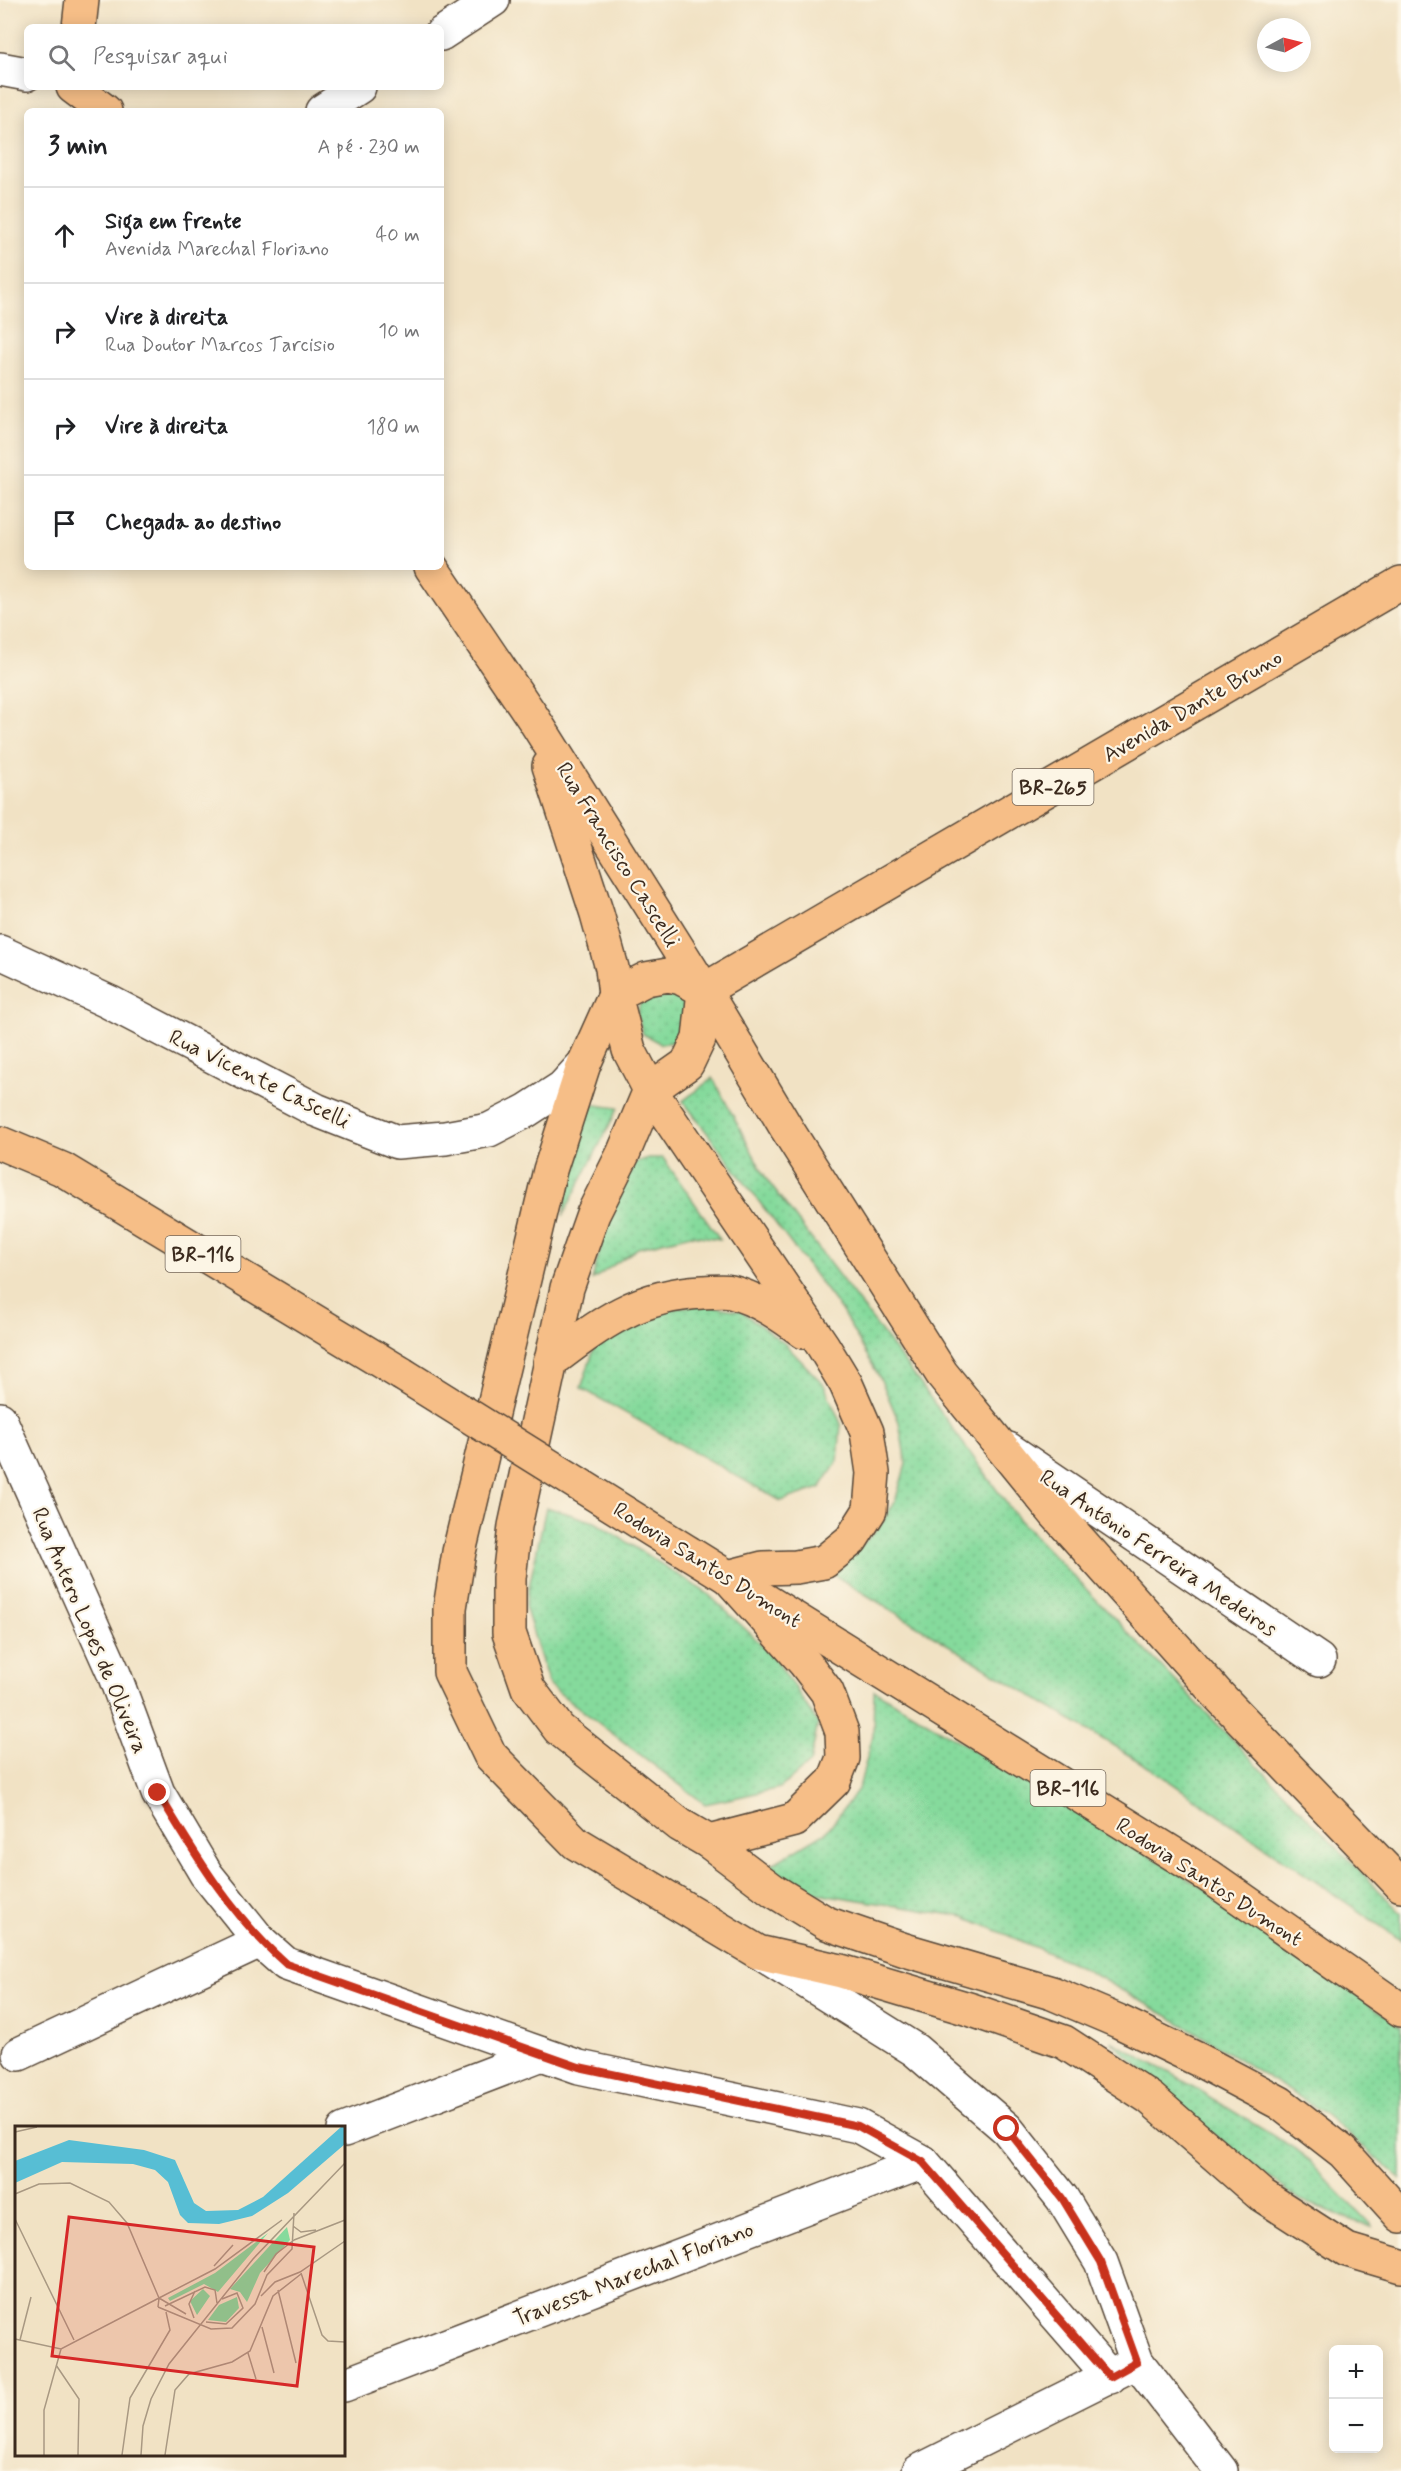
<!DOCTYPE html>
<html lang="pt">
<meta charset="utf-8">
<style>
body{margin:0;font-family:Mynerve,sans-serif;background:#f2f2f2;color:#202124}
.controls{position:absolute;right:18px;bottom:18px;display:grid;overflow:hidden;border-radius:9px;box-shadow:0 3px 15px #0003}
.controls button{width:54px;height:54px;display:grid;place-items:center;padding:0;border:0;border-bottom:2px solid #e0e0e0;background:#fff;color:#202124;font:30px sans-serif}
.compass{position:absolute;left:1257px;top:18px;width:54px;height:54px;border-radius:50%;background:#fff;box-shadow:0 3px 15px #0003;rotate:83deg}
.stop{position:absolute;width:18px;height:18px;margin:-14px;border:4px solid #c8321e;border-radius:50%;background:#fff}
.stop.end{background:#c8321e;border-color:#fff;box-shadow:0 2px 6px #0008}
.list{margin:0;padding:0;list-style:none}
h2{display:flex;justify-content:space-between;align-items:center;height:78px;margin:0;padding:0 24px;font-size:26px}
h2 small{font-size:20px;font-weight:400;color:#757577}
.list li{display:grid;grid-template-columns:39px 1fr auto;gap:18px;align-items:center;box-sizing:border-box;height:96px;padding:0 24px;border-top:2px solid #e0e0e0}
.list b{display:block;font-size:22px;white-space:nowrap}
.list p{margin:0;font-size:20px;white-space:nowrap;color:#757577}
.list em{font-size:20px;font-style:normal;color:#757577}
.icon{flex:none;width:33px;height:33px;fill:none;stroke:currentColor;stroke-width:2;stroke-linecap:round;stroke-linejoin:round}
.map{position:relative;flex:none;width:1401px;height:2471px;overflow:hidden}
.search{position:absolute;background:#fff;box-shadow:0 3px 15px #0003;left:24px;top:24px;width:420px;height:66px;display:flex;align-items:center;gap:15px;box-sizing:border-box;padding:0 21px;border-radius:9px;color:#757577;font-size:22px}
.panel{position:absolute;background:#fff;box-shadow:0 3px 15px #0003;left:24px;top:108px;width:420px;height:462px;border-radius:9px}
.map>svg:first-child{display:block}
.grass{fill:url(#grass-dots);stroke:#60825d;stroke-width:1.5}
.lines{fill:none;stroke-linecap:round;stroke-linejoin:round}
.minor-casing{stroke:#564637;stroke-width:36}
.major-casing{stroke:#564637;stroke-width:36}
.highway-casing{stroke:#564637;stroke-width:36}
.minor{stroke:#fff;stroke-width:33}
.major{stroke:#f6be87;stroke-width:33}
.highway{stroke:#f6be87;stroke-width:33}
.highway-bridge-casing{stroke:#564637;stroke-width:36;stroke-linecap:butt}
.highway-bridge{stroke:#f6be87;stroke-width:33}
.route{stroke:#c8321e;stroke-width:8}
.labels{text-anchor:middle;stroke-width:4.5;stroke-linejoin:round;paint-order:stroke}
.shield{fill:#fcf5e5;stroke:#75675a;stroke-width:1.5}
.shield-label{font-size:21px;font-weight:bold;fill:#3b2a1e}
.street-label{font-size:22px;fill:#3b2a1e;stroke:#fcf5e5}
.inset-road{fill:none;stroke:#a89882;stroke-width:1.5}
.view{fill:#d62828;fill-opacity:0.15;stroke:#d62828;stroke-width:3}
.inset-edge{fill:none;stroke:#3b2a1e;stroke-width:3}
</style>
<div class="map">
<svg width="1401" height="2471" viewBox="0 0 1401 2471">
<defs>
<pattern id="grass-dots" width="8" height="8" patternUnits="userSpaceOnUse" patternTransform="scale(1.5)"><rect width="8" height="8" fill="#85da9c"/><path d="M2 2h.1M6 6h.1" fill="none" stroke="#74bb86" stroke-width="1.8" stroke-linecap="round"/></pattern>
</defs>
<rect width="100%" height="100%" fill="#fcf5e5"/>
<filter id="ink" filterUnits="userSpaceOnUse"><feTurbulence type="fractalNoise" baseFrequency=".0167" numOctaves="2"/><feDisplacementMap in="SourceGraphic" scale="12" xChannelSelector="R" yChannelSelector="G"/><feConvolveMatrix kernelMatrix="1 2 1 2 8 2 1 2 1" color-interpolation-filters="sRGB"/></filter>
<filter id="wash" filterUnits="userSpaceOnUse"><feTurbulence type="fractalNoise" baseFrequency=".008" numOctaves="4" result="noise"/><feDisplacementMap in="SourceGraphic" scale="24" xChannelSelector="R" yChannelSelector="G"/><feGaussianBlur stdDeviation="1.35" result="paint"/><feColorMatrix in="noise" values="0 0 0 0 0 0 0 0 0 0 0 0 0 0 0 0 0 1.4 0 .05"/><feComposite in="paint" operator="in"/></filter>
<g filter="url(#wash)">
<rect width="100%" height="100%" fill="#f1e2c4"/>
<g class="grass">
<polygon points="667,984 695,1006 681,1041 661,1044 643,1034 637,1014 642,996"/>
<polygon points="713,1078 767,1180 919,1382 1017,1518 1401,1913 1401,1940 1150,1768 834,1575 879,1527 895,1502 906,1464 899,1422 881,1380 841,1310 683,1101"/>
<polygon points="582,1103 618,1108 563,1216"/>
<polygon points="648,1158 663,1158 720,1239 691,1235 638,1248 592,1280 610,1210 633,1163"/>
<polygon points="705,1305 741,1311 784,1343 824,1385 841,1424 838,1461 820,1488 781,1501 581,1388 595,1346 662,1309"/>
<polygon points="546,1507 595,1522 707,1593 772,1654 818,1723 810,1763 780,1788 705,1804 549,1685 525,1606"/>
<polygon points="874,1690 1242,1911 1401,2027 1401,2179 1320,2110 1189,2028 1077,1965 965,1917 797,1890 766,1868 826,1832 859,1788 873,1735"/>
<polygon points="1111,2041 1177,2077 1300,2152 1373,2228 1298,2199 1196,2121"/>
</g>
</g>
<g filter="url(#ink)">
<g class="lines">
<g class="minor-casing">
<g id="minor">
<polyline points="441,34 493,0"/>
<polyline points="0,69 27,74"/>
<polyline points="322,111 359,87"/>
<polyline points="0,952 109,1002 316,1110 397,1142 445,1138 489,1130 526,1111 563,1087 584,1064"/>
<polyline points="0,1419 114,1674 158,1793 206,1874 260,1941 286,1964 579,2067 858,2126 923,2162 1110,2377"/>
<polyline points="1008,1449 1319,1660"/>
<polyline points="762,1954 915,2050 1007,2129 1062,2198 1101,2262 1137,2362 1221,2471"/>
<polyline points="19,2054 260,1941"/>
<polyline points="344,2130 542,2054"/>
<polyline points="344,2385 923,2162"/>
<polyline points="919,2471 1129,2366"/>
</g>
</g>
<g class="major-casing">
<g id="major">
<polyline points="79,27 82,0"/>
<polyline points="73,87 105,111"/>
<polyline points="431,567 533,718 704,990"/>
<polyline points="549,766 597,914 612,968 615,995"/>
</g>
</g>
<g class="highway-casing">
<g id="highway">
<polyline points="704,990 699,1039 687,1064 650,1090 623,1154 593,1214 567,1288 515,1526 509,1578 509,1633 528,1688 559,1729 680,1825 709,1842 794,1820 834,1781 843,1758 842,1732 827,1692 805,1663 728,1577"/>
<polyline points="704,990 1401,583"/>
<polyline points="615,995 629,1050 650,1090 823,1346 846,1384 867,1432 873,1473 870,1510 851,1540 824,1562 796,1567 763,1568 728,1577"/>
<polyline points="0,1143 62,1169 402,1374"/>
<path d="M550,1362C600,1324 637,1295 703,1292C712,1292 723,1290 731,1292C758,1299 781,1315 804,1332"/>
<polyline points="689,1553 1209,1876 1401,2010"/>
<polyline points="709,1842 774,1891 826,1923 905,1950 1052,1993 1118,2021 1199,2060 1280,2103 1343,2152 1401,2216"/>
<polyline points="1401,1885 1219,1696 1055,1513 942,1374 787,1129 704,990 681,978 668,975 646,979 615,995 584,1064 550,1170 459,1552 450,1608 450,1672 490,1755 576,1843 758,1952 841,1971 972,2010 1064,2042 1150,2098 1260,2194 1347,2250 1401,2266"/>
</g>
</g>
<use href="#minor" class="minor"/>
<use href="#major" class="major"/>
<use href="#highway" class="highway"/>
<g class="highway-bridge-casing">
<polyline id="highway-bridge" points="402,1374 689,1553"/>
</g>
<use href="#highway-bridge" class="highway-bridge"/>
</g>
</g>
<g class="lines" filter="url(#ink)">
<path class="route" d="M158,1793C196,1856 230,1914 286,1964L579,2067L858,2126L923,2162L1110,2377L1137,2362L1101,2262L1062,2198L1007,2129"/>
</g>
<g class="labels">
<g class="shield">
<rect x="1012.5" y="769" width="81" height="36" rx="4.5"/>
<rect x="165.5" y="1236" width="75" height="36" rx="4.5"/>
<rect x="1030.5" y="1770" width="75" height="36" rx="4.5"/>
</g>
<g class="shield-label">
<text x="1053" y="794">BR-265</text>
<text x="203" y="1261">BR-116</text>
<text x="1068" y="1795">BR-116</text>
</g>
<g class="street-label">
<text transform="translate(1192 705) rotate(-30)" y="8">Avenida Dante Bruno</text>
<text transform="translate(619 854) rotate(58)" y="8">Rua Francisco Cascelli</text>
<text transform="translate(260 1078) rotate(26)" y="8">Rua Vicente Cascelli</text>
<text transform="translate(1159 1552) rotate(34)" y="8">Rua Antônio Ferreira Medeiros</text>
<text transform="translate(708 1564) rotate(32)" y="8">Rodovia Santos Dumont</text>
<text transform="translate(91 1630) rotate(67)" y="8">Rua Antero Lopes de Oliveira</text>
<text transform="translate(1210 1881) rotate(33)" y="8">Rodovia Santos Dumont</text>
<text transform="translate(633 2273) rotate(-21)" y="8">Travessa Marechal Floriano</text>
</g>
</g>
<g transform="translate(15 2126)">
<rect width="330" height="330" fill="#f1e2c4"/>
<path d="M272,101L275,114L245,147L232,176L225,166L215,163ZM253,107L203,166L189,158L155,175L153,172L200,147ZM188,163L195,170L182,189L175,175ZM222,171L224,182L211,196L193,194L204,179Z" fill="#85da9c"/>
<path d="M326,1H330V18L273,67L237,90L204,98L173,97L165,89L153,56L140,44L118,38L47,36L0,57V35L54,14L129,24L160,34L179,77L191,85L223,84L248,71Z" fill="#57bed4"/>
<path class="inset-road" d="M0,6L22,1M0,68L24,58L55,57L94,76L112,97L144,172L143,181M0,93L59,214M278,100L286,106L301,104M279,114L330,94M199,140L218,119M249,146L261,128L279,114M286,147L307,209L313,215L330,216M263,164L281,237M246,170L260,156L285,146L330,115M144,172L200,143L267,94M144,172L171,188M150,180L190,161L200,164L202,177M143,181L196,203L217,202L240,178L252,149L277,123L279,87M179,192L174,178L180,165M191,196L211,198L228,182L222,167L207,173M247,201L259,247M0,213L46,223L144,172M5,214L16,171M233,227L241,253M41,239L64,273L63,329M29,329V284L46,223M107,329L115,272L155,204L151,186M126,329L128,300L136,273L154,238L238,133L330,37M150,329L160,264L174,248L217,236L235,225L258,170L286,148"/>
<path class="view" d="M54,91L299,121L282,260L37,230Z"/>
<rect width="330" height="330" class="inset-edge"/>
</g>
</svg>
<div class="controls">
<button>+</button>
<button>−</button>
</div>
<svg class="compass" viewBox="-18 -18 36 36"><path d="M0-13l5 13h-10z" fill="#e53935"/><path d="M0 13l5-13h-10z" fill="#757577"/></svg>
<div class="stop" style="left:1007px;top:2129px"></div>
<div class="stop end" style="left:158px;top:1793px"></div>
<div class="search"><svg class="icon" aria-label="search" viewBox="0 0 24 24"><circle cx="10" cy="10" r="6"/><path d="M15 15l6 6"/></svg>Pesquisar aqui</div>
<section class="panel">
<h2>3 min<small>A pé · 230 m</small></h2>
<ul class="list">
<li><svg class="icon" aria-label="ahead" viewBox="0 0 24 24"><path d="M12 20V5M6 11l6-6 6 6"/></svg><div><b>Siga em frente</b><p>Avenida Marechal Floriano</p></div><em>40 m</em></li>
<li><svg class="icon" aria-label="right" viewBox="0 0 24 24"><path d="M7 20v-9h11M14 6l5 5-5 5"/></svg><div><b>Vire à direita</b><p>Rua Doutor Marcos Tarcisio</p></div><em>10 m</em></li>
<li><svg class="icon" aria-label="right" viewBox="0 0 24 24"><path d="M7 20v-9h11M14 6l5 5-5 5"/></svg><div><b>Vire à direita</b></div><em>180 m</em></li>
<li><svg class="icon" aria-label="arrive" viewBox="0 0 24 24"><path d="M6 21V4h12l-3 4 3 4H6"/></svg><div><b>Chegada ao destino</b></div></li>
</ul>
</section>
</div>
